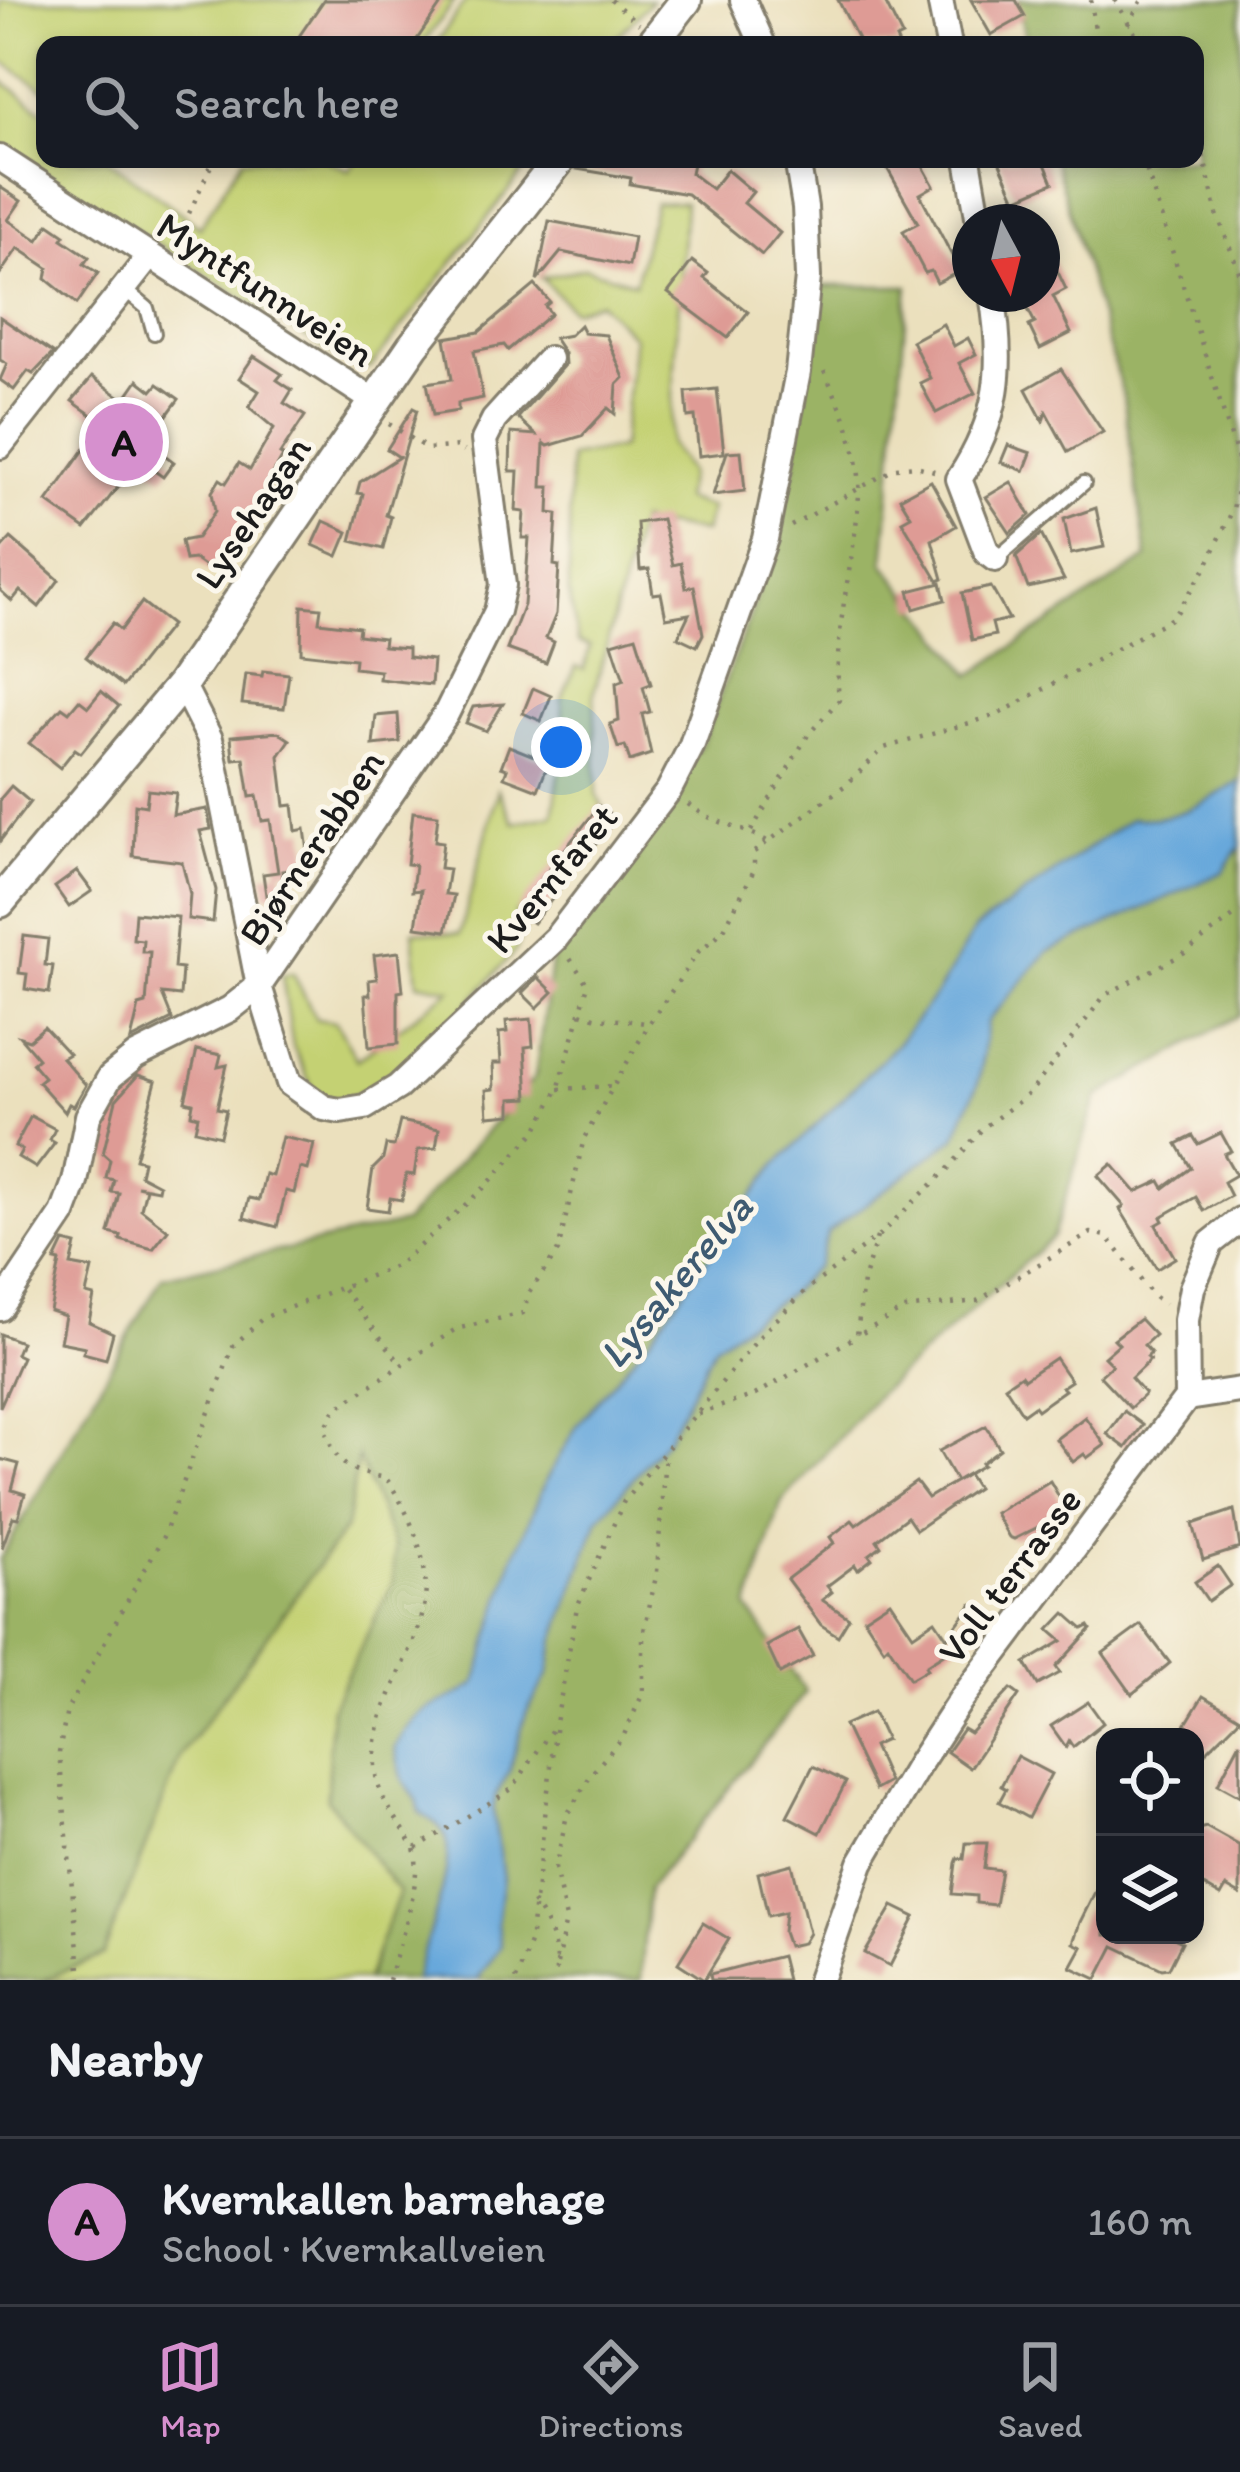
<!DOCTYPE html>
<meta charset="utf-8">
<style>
body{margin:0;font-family:Itim,sans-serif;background:#20242c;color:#f1f3f6}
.controls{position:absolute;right:36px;bottom:36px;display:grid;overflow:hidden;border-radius:24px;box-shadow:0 6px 18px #0003}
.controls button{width:108px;height:108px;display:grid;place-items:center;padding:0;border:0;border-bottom:3px solid #363941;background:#171b24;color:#f1f3f6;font:60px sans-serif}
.compass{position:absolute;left:952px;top:204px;width:108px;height:108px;border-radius:50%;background:#171b24;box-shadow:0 6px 18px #0003;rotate:173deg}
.you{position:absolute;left:561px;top:747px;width:42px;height:42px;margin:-30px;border:9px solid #fff;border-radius:50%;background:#1a73e8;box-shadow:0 0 0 18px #1a73e833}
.badge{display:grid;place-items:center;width:78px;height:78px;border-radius:50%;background:#d690ce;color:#111;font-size:39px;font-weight:700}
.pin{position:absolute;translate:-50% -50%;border:6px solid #fff;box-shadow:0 3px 12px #0006}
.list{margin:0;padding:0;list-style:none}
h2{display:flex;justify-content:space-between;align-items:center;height:156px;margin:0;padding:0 48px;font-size:51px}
h2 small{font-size:39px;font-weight:400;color:#9ea1a6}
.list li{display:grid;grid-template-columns:78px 1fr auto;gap:36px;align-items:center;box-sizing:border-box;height:168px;padding:0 48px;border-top:3px solid #363941}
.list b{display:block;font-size:45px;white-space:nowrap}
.list p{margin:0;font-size:39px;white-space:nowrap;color:#9ea1a6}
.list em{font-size:39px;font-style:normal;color:#9ea1a6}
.icon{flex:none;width:66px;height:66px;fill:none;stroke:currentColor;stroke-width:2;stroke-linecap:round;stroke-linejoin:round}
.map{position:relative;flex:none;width:1240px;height:1980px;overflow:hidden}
.search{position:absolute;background:#171b24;box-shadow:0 6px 18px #0003;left:36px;right:36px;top:36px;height:132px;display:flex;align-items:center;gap:30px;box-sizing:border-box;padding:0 42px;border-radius:24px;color:#9ea1a6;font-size:45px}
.sheet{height:324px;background:#171b24}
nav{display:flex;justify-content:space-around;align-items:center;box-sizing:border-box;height:168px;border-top:3px solid #363941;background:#171b24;font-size:33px;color:#9ea1a6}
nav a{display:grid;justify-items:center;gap:6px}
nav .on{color:#d690ce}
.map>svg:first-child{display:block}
.green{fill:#c4d173;stroke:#707648;stroke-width:3}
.forest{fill:#9bb365;stroke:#5c6840;stroke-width:3}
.water{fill:#68a8db;stroke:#42627c;stroke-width:3}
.building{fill:#de9b95}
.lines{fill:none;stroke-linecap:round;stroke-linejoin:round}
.service-casing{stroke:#847e6c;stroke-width:18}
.minor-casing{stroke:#847e6c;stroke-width:30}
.tertiary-casing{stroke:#847e6c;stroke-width:36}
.path{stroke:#847e6c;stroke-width:4.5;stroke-dasharray:3 9;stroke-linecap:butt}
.service{stroke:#fff;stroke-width:12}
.minor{stroke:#fff;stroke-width:24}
.tertiary{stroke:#fff;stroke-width:30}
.labels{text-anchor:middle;stroke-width:10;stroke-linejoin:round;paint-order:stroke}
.street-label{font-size:39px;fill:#1c1c1c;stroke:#fbf7ec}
.water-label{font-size:42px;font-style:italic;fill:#3e5b72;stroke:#fbf7ec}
</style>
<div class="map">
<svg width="1240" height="1980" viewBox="0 0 1240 1980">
<rect width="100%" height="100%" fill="#fbf7ec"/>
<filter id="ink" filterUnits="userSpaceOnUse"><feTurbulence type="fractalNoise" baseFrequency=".00833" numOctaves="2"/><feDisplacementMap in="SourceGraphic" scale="24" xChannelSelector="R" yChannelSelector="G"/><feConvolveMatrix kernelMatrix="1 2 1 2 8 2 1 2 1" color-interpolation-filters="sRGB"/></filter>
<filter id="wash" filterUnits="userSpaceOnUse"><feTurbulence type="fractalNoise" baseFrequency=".004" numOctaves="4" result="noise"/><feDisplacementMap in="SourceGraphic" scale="48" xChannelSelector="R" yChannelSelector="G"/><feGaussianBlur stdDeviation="2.7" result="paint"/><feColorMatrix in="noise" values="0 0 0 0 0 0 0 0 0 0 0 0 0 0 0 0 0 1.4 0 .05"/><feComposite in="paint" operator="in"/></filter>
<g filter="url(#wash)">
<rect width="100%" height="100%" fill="#ebe0bd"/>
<g class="green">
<polygon points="0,0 455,0 422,45 45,45 45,90 0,60"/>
<polygon points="466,0 652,0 609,45 435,45"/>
<polygon points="0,79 45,113 45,159 107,159 200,227 242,159 323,159 349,170 357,159 533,159 371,367 356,369 0,145"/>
<polygon points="685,202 670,444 689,473 684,499 711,508 704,532 639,521 594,693 597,795 604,810 515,914 526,924 516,950 455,1019 386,1080 346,1100 318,1100 293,1047 282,975 293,973 316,1019 336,1022 357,1060 451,989 418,983 413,931 460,934 498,790 514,823 553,815 564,744 562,698 576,666 584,669 590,646 578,642 569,593 570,457 621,448 634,337 599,302 572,310 542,278 585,268 635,283 655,203"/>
<polygon points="357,1454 395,1547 393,1582 331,1708 327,1798 400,1892 366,1980 43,1980 103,1954 181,1755 346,1527"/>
</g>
<polygon class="forest" points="1017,0 1240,0 1240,1015 1097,1097 1053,1237 878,1394 781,1503 748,1608 806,1692 648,1889 641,1980 366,1980 399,1892 327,1799 331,1708 393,1582 394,1547 358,1457 346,1527 181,1755 103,1955 43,1980 0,1980 0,1559 162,1277 404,1223 535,1077 554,943 701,745 753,608 795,467 798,372 821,286 908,286 884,563 971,675 1147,558 1123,395 1054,159 1195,159 1195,45 1027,45"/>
<path class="water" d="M1240,781V846L1223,872L1047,952L987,1022L979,1080L955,1138L828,1232L817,1266L787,1295L715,1345L668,1437L598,1520L554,1642L549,1673L526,1714L509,1772L496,1795L493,1810L503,1878L497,1924L501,1946L477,1980H415C423,1943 455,1875 446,1839C442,1825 431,1820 420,1813L417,1800L403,1781L395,1748C423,1697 436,1712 476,1684L512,1561L547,1478L578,1424L652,1335L774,1167L896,1045L937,993L975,929L1131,818C1175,823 1204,803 1240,781Z"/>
<g id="blocks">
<g class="building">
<polygon points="324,0 444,0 413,45 293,45"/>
<polygon points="838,0 884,0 902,36 896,39 899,45 861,45"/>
<polygon points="971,0 1016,0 1025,16 991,35"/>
<polygon points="579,159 694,159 691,173 712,189 727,170 753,192 744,203 780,233 762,255 687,194 630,184 631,178 577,169"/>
<polygon points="882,159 919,159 934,186 920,194 960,271 937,283 931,271 925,273 903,231 918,223"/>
<polygon points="998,159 1043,159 1053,183 1016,199"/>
<polygon points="0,187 21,201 8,220 38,240 49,224 65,235 62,239 89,257 84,264 98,273 77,304 46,279 48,268 18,248 0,274"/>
<polygon points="549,221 634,237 629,266 561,252 537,281"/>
<polygon points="1042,239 1066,289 1053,296 1071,333 1040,349 1029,326 1035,323 1020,294 1042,294"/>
<polygon points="692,261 708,273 704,278 748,312 728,338 668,293"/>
<polygon points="535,285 550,302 545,306 551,314 508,350 504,345 474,351 483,398 458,403 458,411 433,415 427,383 452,379 445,338 479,332"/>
<polygon points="0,317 53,353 33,374 28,371 14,390 0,380 7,364 0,360"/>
<polygon points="943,324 954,346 968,338 976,354 959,363 975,393 936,413 920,383 930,378 912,341"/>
<polygon points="580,325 584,333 606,335 624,378 617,385 615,414 608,408 582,436 548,446 544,443 542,487 550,487 549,513 557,514 554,565 559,566 556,614 546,638 554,642 546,663 507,649 524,605 529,538 522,538 524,512 516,511 518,471 510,471 511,433 536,435 518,418 565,364 564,353 554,338 570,335"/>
<polygon points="254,356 282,374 277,380 292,390 284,403 305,416 280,454 283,456 255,505 256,511 211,571 194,559 185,560 181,541 197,538 215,511 212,492 220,479 226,483 239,463 250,470 274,428 249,407 259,391 239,378"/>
<polygon points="1061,369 1103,432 1068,452 1046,412 1043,421 1026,389"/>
<polygon points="92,377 124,400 138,380 152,391 158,384 179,399 147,442 174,462 163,477 139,460 85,529 47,502 103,423 72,401"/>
<polygon points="717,389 724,453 699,456 695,416 688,417 686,392"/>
<polygon points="413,408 417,410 386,515 391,517 383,549 351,541 363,494 357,493 360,482 399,457 387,449"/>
<polygon points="1008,445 1031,453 1024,471 1001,462"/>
<polygon points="741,451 745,491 713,495 727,452"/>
<polygon points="931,481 956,526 932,540 943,579 938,581 902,521 911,516 900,498"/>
<polygon points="1011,482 1030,515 1010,533 986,497"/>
<polygon points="1096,508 1104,547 1071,554 1064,519"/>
<polygon points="662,519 673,565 681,563 686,588 694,586 703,634 697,646 678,637 689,614 666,618 661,593 653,594 649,569 640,570 637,523"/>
<polygon points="324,521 348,532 338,556 313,545"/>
<polygon points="1041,534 1064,580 1028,588 1016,556"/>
<polygon points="11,538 59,580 39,607 20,591 12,601 0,590 0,550"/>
<polygon points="941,583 945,600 914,609 909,591"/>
<polygon points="991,587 1009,619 992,623 995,635 972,640 962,593"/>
<polygon points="142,602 171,625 123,686 86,657 113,623 121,630"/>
<polygon points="302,606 321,608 319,622 359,627 358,635 384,638 383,646 408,648 408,657 433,660 431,685 379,679 380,671 354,668 355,659 301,653"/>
<polygon points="636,636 651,684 643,687 650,712 642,714 651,754 630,761 625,746 618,748 610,724 619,721 616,683 624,680 612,643"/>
<polygon points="263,671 289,674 284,708 242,704 246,674 262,676"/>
<polygon points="533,688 551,696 541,721 523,713"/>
<polygon points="101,691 119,706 81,753 75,749 60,768 29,743 62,707 69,712 79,700 88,707"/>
<polygon points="503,704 486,731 466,723 473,707"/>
<polygon points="398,714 400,742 373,745 376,716"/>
<polygon points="278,732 290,740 279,756 285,806 293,805 296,831 305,829 310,866 282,871 285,893 266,895 263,874 278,872 270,820 262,821 257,796 250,797 244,758 233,759 231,736"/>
<polygon points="509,746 549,762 538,790 504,777 507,769 501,767"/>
<polygon points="11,786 30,802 0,841 0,799"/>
<polygon points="148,790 176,793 173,815 207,809 211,829 200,831 216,890 213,922 188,919 190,894 182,862 133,856 135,804 146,806"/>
<polygon points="599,806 616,819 533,923 516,911"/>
<polygon points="413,812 438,815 435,841 443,842 440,868 449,869 445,894 454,895 446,931 416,927 421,890 412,891 415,865 407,864"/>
<polygon points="77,871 92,891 69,907 55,887"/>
<polygon points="135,913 178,917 174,968 182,969 180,996 162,994 172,1019 131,1040 139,1006 146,1004 150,952 142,952 143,940 133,939"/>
<polygon points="24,936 48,939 45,965 53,966 49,993 25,989 27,974 19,973"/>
<polygon points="399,952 403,991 398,992 398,1044 369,1047 365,995 370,995 369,980 377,979 374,955"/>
<polygon points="538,977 553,992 537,1008 522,993"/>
<polygon points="531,1019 533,1046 525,1047 528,1098 511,1099 511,1114 488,1116 486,1090 494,1089 493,1063 501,1063 499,1033 507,1032 506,1021"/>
<polygon points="44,1027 69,1054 62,1058 86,1085 74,1106 69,1104 65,1112 38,1082 44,1077 32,1063 38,1058 20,1037 29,1040"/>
<polygon points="197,1050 221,1055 218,1067 227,1065 217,1108 226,1110 220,1136 195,1130 198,1116 191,1114 193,1103 185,1101"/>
<polygon points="138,1075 156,1081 135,1159 143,1161 140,1175 159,1185 158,1190 137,1186 146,1188 141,1209 168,1230 153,1249 120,1240 121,1236 109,1233 119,1193 111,1192 114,1180 106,1178 110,1160 103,1154 116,1100"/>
<polygon points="31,1116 55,1129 50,1140 55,1143 36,1168 18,1157 22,1150 15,1146"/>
<polygon points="400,1121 439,1129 436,1148 418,1150 414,1175 406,1174 402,1200 390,1198 388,1211 367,1208 373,1169 383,1159 386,1145 394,1146"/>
<polygon points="1221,1133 1231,1151 1224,1154 1236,1175 1224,1182 1231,1196 1204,1211 1196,1197 1161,1217 1163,1221 1156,1225 1175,1258 1157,1269 1120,1209 1124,1206 1098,1176 1112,1164 1136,1192 1160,1181 1164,1188 1191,1168 1177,1144 1193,1136 1198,1144"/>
<polygon points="282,1137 314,1144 308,1170 300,1168 294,1193 286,1191 277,1227 244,1218 249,1198 259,1200 265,1174 272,1176"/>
<polygon points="64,1242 76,1245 71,1265 92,1269 86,1294 94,1296 89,1322 113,1333 106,1359 83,1353 85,1347 60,1342 65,1316 50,1311 60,1262 55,1261"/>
<polygon points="1140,1319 1155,1335 1144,1345 1151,1353 1147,1357 1150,1360 1131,1378 1145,1394 1130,1408 1100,1376 1112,1365 1104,1357 1119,1344 1114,1339"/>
<polygon points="0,1334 21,1342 16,1354 22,1357 0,1407"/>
<polygon points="1055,1358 1071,1381 1062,1387 1065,1390 1037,1410 1034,1406 1023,1414 1005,1386 1021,1375 1024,1379"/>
<polygon points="1124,1411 1143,1425 1126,1448 1107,1434"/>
<polygon points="1085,1417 1105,1445 1087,1458 1084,1454 1073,1462 1056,1439"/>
<polygon points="986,1426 1000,1449 981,1463 983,1465 956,1481 939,1451"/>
<polygon points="0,1459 19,1464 12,1490 25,1494 18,1518 13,1517 2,1548"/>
<polygon points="968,1474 977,1488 916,1530 907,1517 877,1540 881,1546 869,1555 872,1559 858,1570 855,1565 827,1586 832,1592 822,1600 849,1618 838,1636 821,1625 787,1579 834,1543 830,1537 852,1520 856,1525 916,1482 928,1498"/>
<polygon points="1050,1481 1066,1509 1064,1514 1014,1539 1009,1537 995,1513"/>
<polygon points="1234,1510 1240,1548 1203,1560 1193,1524"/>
<polygon points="1218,1566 1231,1585 1208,1601 1195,1582"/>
<polygon points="890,1601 913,1635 935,1620 947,1638 972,1604 991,1618 978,1636 975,1634 925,1666 927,1669 910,1679 888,1645 884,1649 864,1618"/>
<polygon points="1065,1613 1083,1629 1089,1626 1091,1629 1056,1667 1060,1673 1038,1685 1025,1663 1062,1641 1049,1630"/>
<polygon points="1141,1625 1170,1663 1132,1694 1103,1653"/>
<polygon points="798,1629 813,1656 780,1674 767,1646"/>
<polygon points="1011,1689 1019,1695 970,1768 947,1752 963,1729 970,1733"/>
<polygon points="1203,1696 1240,1718 1195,1763 1195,1737 1178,1737"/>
<polygon points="1088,1702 1103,1723 1073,1747 1069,1741 1066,1747 1051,1726"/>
<polygon points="873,1712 886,1740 873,1746 889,1782 875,1790 844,1725"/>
<polygon points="1240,1742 1240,1796 1218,1784"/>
<polygon points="1017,1756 1051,1774 1028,1818 999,1802 1006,1789 1001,1786"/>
<polygon points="813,1766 846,1782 820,1833 787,1816"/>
<polygon points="1206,1827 1240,1846 1240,1895 1226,1887 1221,1896 1195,1881 1195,1830"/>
<polygon points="966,1843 987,1843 984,1868 1001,1870 995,1905 976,1903 976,1896 952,1894 956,1863 958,1858 964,1859"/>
<polygon points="792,1864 809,1933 803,1943 788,1946 783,1932 785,1912 768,1916 758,1873"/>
<polygon points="1105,1872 1105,1935 1167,1935 1182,1942 1169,1968 1162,1969 1114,1946 1097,1979 1071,1967 1082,1947 1073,1943 1080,1922"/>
<polygon points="893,1906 915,1917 890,1966 865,1953"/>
<polygon points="703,1923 729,1939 704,1980 678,1963"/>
<polygon points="781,1956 787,1980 711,1980 710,1974"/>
</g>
</g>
</g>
<g filter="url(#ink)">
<use href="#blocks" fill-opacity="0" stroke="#847e6c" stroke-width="3"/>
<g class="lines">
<g class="service-casing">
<g id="service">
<polyline points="124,289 147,308 154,333"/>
<polyline points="996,559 1084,483"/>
</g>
</g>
<g class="minor-casing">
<g id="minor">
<polyline points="743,0 763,45"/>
<polyline points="940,0 949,45"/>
<polyline points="0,158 374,401"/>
<polyline points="968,159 979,222"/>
<path d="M992,294C1004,366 1000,418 959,479L987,553L995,559"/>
<polyline points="0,446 148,258"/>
<polyline points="182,684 210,739 259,986 289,1083 324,1108 340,1111 365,1107 398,1087 556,938 669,790 691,747 765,539 798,372 808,277 805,207 797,159"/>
<polyline points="0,1308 63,1214 75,1182 88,1116 110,1077 136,1056 230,1009 259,986 446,714 497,611 503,585 484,440 494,420 549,359"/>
<polyline points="1187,1398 1240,1390"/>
<polyline points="820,1980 861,1863 919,1764 960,1701 1187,1398 1186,1320 1192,1288 1211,1243 1240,1220"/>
</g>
</g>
<g class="tertiary-casing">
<g id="tertiary">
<polyline points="651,45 686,0"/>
<polyline points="0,902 182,684 413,346 560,159"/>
</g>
</g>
<g class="path">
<polyline points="611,0 639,24"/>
<polyline points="1091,0 1097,45"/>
<polyline points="1115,0 1142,45"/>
<polyline points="1128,25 1142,0"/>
<polyline points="1195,120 1217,214 1240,274"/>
<polyline points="1143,159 1240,465"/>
<polyline points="174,246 214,159"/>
<polyline points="389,424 428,449 459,446 464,451"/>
<polyline points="791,526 896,468 916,466 938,472"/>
<path d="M688,804C715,825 741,826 769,842"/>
<path d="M751,831L808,735L839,700C832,630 855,563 859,494C862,450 841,407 823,369"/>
<path d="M581,1013C604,1022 625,1018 649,1024"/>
<polyline points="559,1089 613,1086"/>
<polyline points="877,1237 863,1281 857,1336 904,1309 977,1301 1091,1233 1107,1236 1153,1296 1165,1304"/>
<polyline points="343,1289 401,1364"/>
<polyline points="698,1414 755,1395 857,1336"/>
<polyline points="416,1848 512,1789 553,1728"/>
<path d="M533,1902C551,1928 559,1948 555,1980"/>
<polyline points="557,1964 566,1919 555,1868 567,1815 592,1773 623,1737 643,1693 643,1635 657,1572 665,1453"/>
<polyline points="81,1980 59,1753 67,1710 165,1533 233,1346 263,1318 398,1265 485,1187 536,1131 558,1090 588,985 569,957"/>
<path d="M388,1980C397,1951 426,1873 413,1846C395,1811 373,1799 375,1755C376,1704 410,1664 422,1616C435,1570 411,1514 386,1478C347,1471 338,1467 325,1429L335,1409L456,1329L523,1313L529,1293L558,1251L584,1138L649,1024L699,951L723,931L754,870V852L847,784L884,748L997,715L1174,617L1207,566L1233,509L1240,476"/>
<polyline points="516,1980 530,1943 556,1723 577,1607 624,1501 762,1334 806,1290 877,1237 947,1170 983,1128 1030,1093 1105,995 1185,953 1240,911"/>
</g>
<use href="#service" class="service"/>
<use href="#minor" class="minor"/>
<use href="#tertiary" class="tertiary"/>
</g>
</g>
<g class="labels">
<g class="street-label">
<text transform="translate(266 289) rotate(33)" y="14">Myntfunnveien</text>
<text transform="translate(252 512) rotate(-56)" y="14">Lysehagan</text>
<text transform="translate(311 847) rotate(-56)" y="14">Bjørnerabben</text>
<text transform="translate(551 878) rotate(-50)" y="14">Kvernfaret</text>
<text transform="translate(1009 1575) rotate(-53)" y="14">Voll terrasse</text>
</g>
<g class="water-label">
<text transform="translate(675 1280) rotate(-50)" y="15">Lysakerelva</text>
</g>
</g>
</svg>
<div class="controls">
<button><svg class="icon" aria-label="locate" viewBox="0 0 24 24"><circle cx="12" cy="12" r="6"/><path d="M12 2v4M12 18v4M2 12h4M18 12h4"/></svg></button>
<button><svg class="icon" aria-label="layers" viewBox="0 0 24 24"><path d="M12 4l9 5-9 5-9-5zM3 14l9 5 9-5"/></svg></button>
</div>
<svg class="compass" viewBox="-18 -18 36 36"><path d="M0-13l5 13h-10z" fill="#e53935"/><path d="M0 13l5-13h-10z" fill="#9ea1a6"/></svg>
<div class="you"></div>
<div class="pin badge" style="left:124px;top:442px">A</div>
<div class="search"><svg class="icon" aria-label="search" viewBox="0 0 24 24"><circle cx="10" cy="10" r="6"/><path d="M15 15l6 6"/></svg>Search here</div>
</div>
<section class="sheet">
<h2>Nearby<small></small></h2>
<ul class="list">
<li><span class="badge">A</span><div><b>Kvernkallen barnehage</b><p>School · Kvernkallveien</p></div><em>160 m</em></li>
</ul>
</section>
<nav>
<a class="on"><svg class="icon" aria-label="map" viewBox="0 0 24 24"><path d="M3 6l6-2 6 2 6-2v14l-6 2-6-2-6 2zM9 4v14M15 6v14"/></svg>Map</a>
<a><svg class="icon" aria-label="directions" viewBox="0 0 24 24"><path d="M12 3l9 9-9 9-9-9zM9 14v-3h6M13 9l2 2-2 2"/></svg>Directions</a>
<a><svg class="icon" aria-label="saved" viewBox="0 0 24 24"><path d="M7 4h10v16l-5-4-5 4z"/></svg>Saved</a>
</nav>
